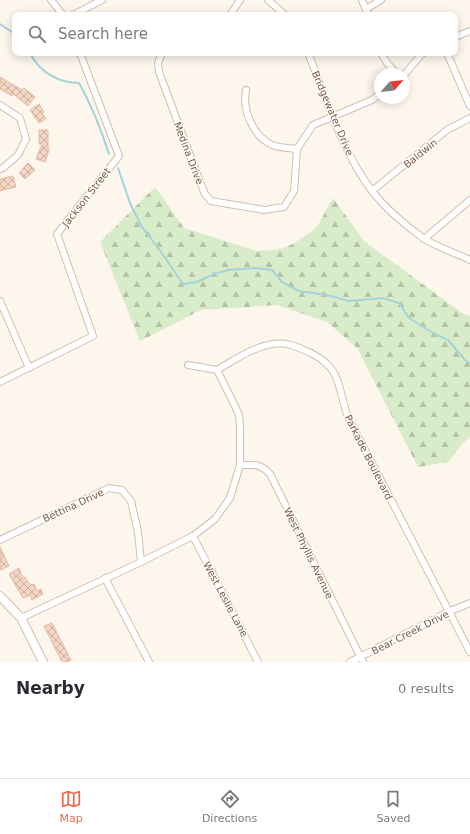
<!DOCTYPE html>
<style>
body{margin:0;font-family:"DejaVu Sans",sans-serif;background:#f7f7f7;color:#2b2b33}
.compass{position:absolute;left:374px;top:68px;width:36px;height:36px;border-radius:50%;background:#fff;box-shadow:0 2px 10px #0003;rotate:63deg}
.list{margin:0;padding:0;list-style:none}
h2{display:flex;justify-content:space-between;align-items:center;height:52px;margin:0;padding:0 16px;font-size:17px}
h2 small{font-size:13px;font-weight:400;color:#7c7c81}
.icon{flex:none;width:22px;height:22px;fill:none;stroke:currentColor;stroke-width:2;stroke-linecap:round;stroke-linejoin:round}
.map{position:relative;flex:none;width:470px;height:662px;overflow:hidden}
.search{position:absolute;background:#fff;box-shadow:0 2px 10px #0003;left:12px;right:12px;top:12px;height:44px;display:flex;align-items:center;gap:10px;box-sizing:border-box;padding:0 14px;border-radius:8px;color:#7c7c81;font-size:15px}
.sheet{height:116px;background:#fff}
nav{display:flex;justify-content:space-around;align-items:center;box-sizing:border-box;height:56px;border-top:1px solid #e1e1e2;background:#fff;font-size:11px;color:#7c7c81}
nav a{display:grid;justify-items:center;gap:2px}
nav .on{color:#e76f51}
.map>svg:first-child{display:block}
.forest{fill:url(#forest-firs)}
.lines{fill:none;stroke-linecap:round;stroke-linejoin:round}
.stream{stroke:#a5d3da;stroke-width:2}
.building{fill:url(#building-cross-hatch);stroke:#e6bba3}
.minor-casing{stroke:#d1beb0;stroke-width:8}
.tertiary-casing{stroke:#d1beb0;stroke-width:10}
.minor{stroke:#fff;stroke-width:6}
.tertiary{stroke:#fff;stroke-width:8}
.labels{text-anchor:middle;stroke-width:3;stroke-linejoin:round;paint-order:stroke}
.street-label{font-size:10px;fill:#7a5c4d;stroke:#fffaf3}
</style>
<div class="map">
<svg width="470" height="662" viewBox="0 0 470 662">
<defs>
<pattern id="forest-firs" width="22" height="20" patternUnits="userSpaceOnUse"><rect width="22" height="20" fill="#d8ecc9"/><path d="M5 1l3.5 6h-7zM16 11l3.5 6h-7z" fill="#b4c2a5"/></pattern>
<pattern id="building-cross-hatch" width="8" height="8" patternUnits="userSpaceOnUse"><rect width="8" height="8" fill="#f3d5c3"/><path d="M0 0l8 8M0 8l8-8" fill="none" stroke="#cab0a1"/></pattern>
</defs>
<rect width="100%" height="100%" fill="#fdf6ec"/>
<polygon class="forest" points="155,187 184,228 257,251 275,250 287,247 304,237 317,227 333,198 364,241 462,313 470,316 470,437 462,444 448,462 418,467 357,348 327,322 277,305 201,310 140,341 100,242"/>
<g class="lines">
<g class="stream">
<polyline points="0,24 15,34"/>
<path d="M30,53C39,72 59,83 79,83C92,106 101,129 109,154"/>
<polyline points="118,168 130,203 142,227 159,249 183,284 197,282 212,275 228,270 256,268 272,270 282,282 299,291 327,295 349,301 383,298 399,303 409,318 433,333 448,340 466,361 470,363"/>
</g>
</g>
<g class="building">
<polygon points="0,77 22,90 24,88 35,97 28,106 13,94 12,96 0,89"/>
<polygon points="39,104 44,112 42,113 46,119 39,123 30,110"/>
<polygon points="39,130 48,130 48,150 49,150 45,162 36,159 42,144 39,144"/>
<polygon points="28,163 35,170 25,179 19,173"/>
<polygon points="13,176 16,187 0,191 0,179"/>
<polygon points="0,547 9,566 1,570 0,568"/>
<polygon points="19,568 23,578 25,577 30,585 34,584 37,591 41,589 43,594 32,600 30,595 23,598 9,574"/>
<polygon points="52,623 71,660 67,662 62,662 44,626"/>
</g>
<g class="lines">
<g class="minor-casing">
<g id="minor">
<polyline points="51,0 63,15"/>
<polyline points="268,0 285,15"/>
<polyline points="362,0 368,15"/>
<polyline points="366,9 381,0"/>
<polyline points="73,15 102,0"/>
<polyline points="230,15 240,0"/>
<polyline points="455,37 470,31"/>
<polyline points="162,53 158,63 159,72 200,182 205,194 211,201 264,210 284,207 294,191 297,149 313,125 372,100 380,94"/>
<path d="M308,53C327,99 341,150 372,191C386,209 405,225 423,238C437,247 455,253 470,260"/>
<polyline points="381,53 387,63 397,74"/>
<polyline points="447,53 470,106"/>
<polyline points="404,75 421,55 424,53"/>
<path d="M246,90C242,110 253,136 272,145C279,148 290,148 297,149"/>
<polyline points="0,105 20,118 26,139 18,155 3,168 0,169"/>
<polyline points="372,191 447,130 470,118"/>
<polyline points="424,239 470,200"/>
<polyline points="0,301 29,368"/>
<polyline points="188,365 217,370"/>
<path d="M217,370C238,358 265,338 291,345C298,347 304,350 311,353C320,358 328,363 334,373C342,387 342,405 349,419L470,652"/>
<polyline points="0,382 93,336 57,234 119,156 80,53"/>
<path d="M240,465C254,465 260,463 270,474L363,662"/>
<polyline points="193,536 258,662"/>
<polyline points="0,540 109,488 122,490 131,501 138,532 141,562"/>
<polyline points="105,578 149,662"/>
<polyline points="21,618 141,562 193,536 215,519 230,498 240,465 240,426 239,415 234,404 217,370"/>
<polyline points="350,662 450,611 470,603"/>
</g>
</g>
<g class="tertiary-casing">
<polyline id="tertiary" points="0,596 21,618 43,662"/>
</g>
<use href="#minor" class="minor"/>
<use href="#tertiary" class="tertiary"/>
</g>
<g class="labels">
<g class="street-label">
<text transform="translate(333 113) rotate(67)" y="4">Bridgewater Drive</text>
<text transform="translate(189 153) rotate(69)" y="4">Medina Drive</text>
<text transform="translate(420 153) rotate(-39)" y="4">Baldwin</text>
<text transform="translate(86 197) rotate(-52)" y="4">Jackson Street</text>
<text transform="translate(369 457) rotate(63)" y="4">Parkade Boulevard</text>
<text transform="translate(73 505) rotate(-25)" y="4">Bettina Drive</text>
<text transform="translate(309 553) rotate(64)" y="4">West Phyllis Avenue</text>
<text transform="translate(226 599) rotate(62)" y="4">West Leslie Lane</text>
<text transform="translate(410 632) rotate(-27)" y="4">Bear Creek Drive</text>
</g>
</g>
</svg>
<svg class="compass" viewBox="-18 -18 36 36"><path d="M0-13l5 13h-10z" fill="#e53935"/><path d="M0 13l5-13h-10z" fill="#7c7c81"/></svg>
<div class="search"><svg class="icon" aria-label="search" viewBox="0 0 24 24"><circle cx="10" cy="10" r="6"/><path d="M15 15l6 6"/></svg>Search here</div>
</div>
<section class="sheet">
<h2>Nearby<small>0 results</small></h2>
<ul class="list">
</ul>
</section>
<nav>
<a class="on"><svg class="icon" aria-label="map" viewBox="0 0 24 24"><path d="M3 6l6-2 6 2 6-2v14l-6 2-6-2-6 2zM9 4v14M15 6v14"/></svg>Map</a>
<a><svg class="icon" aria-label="directions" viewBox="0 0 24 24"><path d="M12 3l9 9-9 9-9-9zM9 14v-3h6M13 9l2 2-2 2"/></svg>Directions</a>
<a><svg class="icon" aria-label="saved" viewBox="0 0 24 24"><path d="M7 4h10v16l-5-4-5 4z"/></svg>Saved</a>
</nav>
